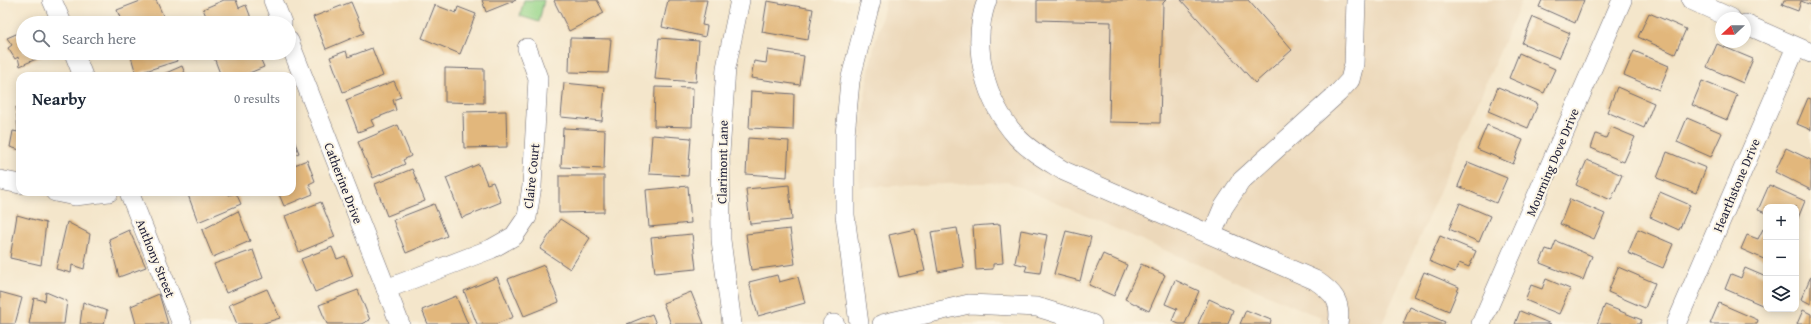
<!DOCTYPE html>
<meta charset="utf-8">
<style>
body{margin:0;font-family:"Gentium Book Plus",serif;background:#f2f2f3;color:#1f2937}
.controls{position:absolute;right:12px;bottom:12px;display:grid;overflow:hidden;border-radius:8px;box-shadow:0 2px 10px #0003}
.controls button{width:36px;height:36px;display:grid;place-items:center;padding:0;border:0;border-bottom:1px solid #e0e1e3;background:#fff;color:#1f2937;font:20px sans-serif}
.compass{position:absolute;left:1715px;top:12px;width:36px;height:36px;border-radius:50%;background:#fff;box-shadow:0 2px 10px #0003;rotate:248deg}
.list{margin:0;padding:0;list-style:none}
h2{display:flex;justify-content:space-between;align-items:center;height:52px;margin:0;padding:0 16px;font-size:17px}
h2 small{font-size:13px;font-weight:400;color:#747a83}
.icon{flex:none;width:22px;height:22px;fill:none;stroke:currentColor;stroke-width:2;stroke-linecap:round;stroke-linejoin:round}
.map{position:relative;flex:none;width:1811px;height:324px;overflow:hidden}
.search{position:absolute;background:#fff;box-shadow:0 2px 10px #0003;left:16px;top:16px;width:280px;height:44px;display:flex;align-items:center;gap:10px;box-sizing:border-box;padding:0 14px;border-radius:22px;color:#747a83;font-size:15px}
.panel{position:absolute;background:#fff;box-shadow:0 2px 10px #0003;left:16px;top:72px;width:280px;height:124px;border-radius:12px}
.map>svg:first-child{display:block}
.built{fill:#ecd8ba}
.green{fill:#97d58a;stroke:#5c7c62}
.building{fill:#e2b77c}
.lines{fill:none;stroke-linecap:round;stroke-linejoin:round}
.minor-casing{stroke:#6c676d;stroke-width:20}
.minor{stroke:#fff;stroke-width:19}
.labels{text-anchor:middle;stroke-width:4;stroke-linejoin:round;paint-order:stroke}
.street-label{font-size:13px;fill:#22223b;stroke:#fcf5e5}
</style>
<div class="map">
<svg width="1811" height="324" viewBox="0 0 1811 324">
<rect width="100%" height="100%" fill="#fcf5e5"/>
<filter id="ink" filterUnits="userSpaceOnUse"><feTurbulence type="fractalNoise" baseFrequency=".025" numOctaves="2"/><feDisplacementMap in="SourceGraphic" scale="8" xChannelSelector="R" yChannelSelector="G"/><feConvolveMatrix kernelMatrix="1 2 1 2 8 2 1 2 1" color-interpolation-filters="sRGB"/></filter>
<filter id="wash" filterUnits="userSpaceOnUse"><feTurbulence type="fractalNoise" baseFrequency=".012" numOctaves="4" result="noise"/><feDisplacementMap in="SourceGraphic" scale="16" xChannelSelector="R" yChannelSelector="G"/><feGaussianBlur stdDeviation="0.9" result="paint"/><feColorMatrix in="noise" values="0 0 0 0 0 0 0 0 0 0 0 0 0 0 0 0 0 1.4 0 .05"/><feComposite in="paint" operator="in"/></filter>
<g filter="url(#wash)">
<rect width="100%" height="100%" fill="#f4e6cb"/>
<polygon class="built" points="886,0 1522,0 1382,324 1319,324 1321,318 1008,182 859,187 860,147 864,104 870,64"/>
<polygon class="green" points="524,0 544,0 539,22 520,16"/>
<g id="blocks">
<g class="building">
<polygon points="143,0 156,0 166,22 122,23 117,10"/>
<polygon points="224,0 236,0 239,8 246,5 253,23 209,23 203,9"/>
<polygon points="482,0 516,0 486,12"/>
<polygon points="555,0 597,0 604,13 569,31 554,1"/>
<polygon points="668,0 707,0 702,25 707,26 705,37 662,27"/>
<polygon points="1037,0 1166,0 1163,3 1160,123 1109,122 1111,22 1037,20"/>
<polygon points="1181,0 1248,0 1292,50 1255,83"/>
<polygon points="1542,0 1584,0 1575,23 1539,7"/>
<polygon points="1784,0 1811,0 1811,5 1801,1 1798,11 1782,5"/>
<polygon points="767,1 813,9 808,40 762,32"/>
<polygon points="351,2 364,33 326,49 313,17"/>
<polygon points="435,5 456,13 458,7 476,14 460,54 422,38"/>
<polygon points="1649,13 1686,29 1675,54 1638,37"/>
<polygon points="1533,17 1570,33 1559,58 1522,43"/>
<polygon points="23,31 23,53 50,53 20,66 18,57 15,59 8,48 12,45 7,38"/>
<polygon points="570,38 611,39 608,73 569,72"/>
<polygon points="659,38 699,41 696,82 655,79"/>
<polygon points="1717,44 1753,59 1743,83 1707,67"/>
<polygon points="372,48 383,76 343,92 330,57 346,51 348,57"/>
<polygon points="768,50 804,56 800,85 751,78 754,61 766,63"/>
<polygon points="1634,51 1669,66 1659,90 1624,75"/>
<polygon points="130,53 174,53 177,61 136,74"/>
<polygon points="217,53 258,53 264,67 242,76 221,76 213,55"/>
<polygon points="1519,53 1555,69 1544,93 1509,78"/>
<polygon points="182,66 186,76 159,76"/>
<polygon points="445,68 484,69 484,103 445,102"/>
<polygon points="394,81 401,97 393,100 396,110 371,120 374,126 358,132 346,100"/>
<polygon points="1702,81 1737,95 1727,120 1692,105"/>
<polygon points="564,83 605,87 602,121 561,117"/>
<polygon points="655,87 693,88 692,127 654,126"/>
<polygon points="1498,87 1538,104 1528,128 1488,111"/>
<polygon points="1617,87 1654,103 1644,128 1607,112"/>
<polygon points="751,91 794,94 793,130 749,128"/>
<polygon points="1808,98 1811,99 1811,130 1797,124"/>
<polygon points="16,107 20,107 20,150 10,147 13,131 18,132"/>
<polygon points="506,111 507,147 464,148 463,112"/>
<polygon points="1687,118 1722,133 1711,157 1677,142"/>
<polygon points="398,125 411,156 403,160 405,164 373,178 358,142"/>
<polygon points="1487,125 1523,140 1513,164 1477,149"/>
<polygon points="1611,127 1635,137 1624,162 1591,148 1596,134 1606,138"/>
<polygon points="563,128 605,130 604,169 561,167"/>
<polygon points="292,135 299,153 292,156"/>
<polygon points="652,135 691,138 688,176 649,174"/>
<polygon points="748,138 789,141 787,177 746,174"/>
<polygon points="1786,148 1811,160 1811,190 1775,172"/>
<polygon points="1667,152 1706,168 1696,193 1657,178"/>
<polygon points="307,160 315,181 309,184 313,194 284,206 278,192 292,192 292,166"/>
<polygon points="1587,160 1622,175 1611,200 1576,185"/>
<polygon points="1468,162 1507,178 1496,203 1458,186"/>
<polygon points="479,164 487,184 493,182 501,202 462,218 446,178"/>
<polygon points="412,169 425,201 387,216 375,184"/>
<polygon points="559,176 604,176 604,212 559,213"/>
<polygon points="789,185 792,220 750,224 746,189"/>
<polygon points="1769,185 1805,201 1796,223 1796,207 1766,207 1766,213 1758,210"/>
<polygon points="688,186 691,223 649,227 646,190"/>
<polygon points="187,192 228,192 229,195 236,193 241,204 198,222"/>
<polygon points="1660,192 1690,205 1679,230 1650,217"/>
<polygon points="1570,199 1605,214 1594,239 1560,224"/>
<polygon points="321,202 335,237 299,252 285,216"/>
<polygon points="1460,203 1490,216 1479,242 1449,229"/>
<polygon points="434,204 447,236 406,253 393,220"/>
<polygon points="238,211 250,241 213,257 202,230"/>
<polygon points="17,215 46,223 41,265 10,258"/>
<polygon points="560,219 590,238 570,269 540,249"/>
<polygon points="67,222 90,234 84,269 72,265 71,273 56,269"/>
<polygon points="1000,224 1003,263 993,264 993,269 976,270 973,226"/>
<polygon points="957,228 964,267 938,272 931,232"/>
<polygon points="790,229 795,264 751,270 746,234"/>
<polygon points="915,229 925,271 899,277 889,235"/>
<polygon points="1638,229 1673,244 1663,268 1628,253"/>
<polygon points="1763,229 1766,231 1766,260 1741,249 1747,235 1758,239"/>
<polygon points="129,230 146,267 119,277 109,239"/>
<polygon points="1021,230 1047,235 1040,273 1025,271 1027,266 1015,263"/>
<polygon points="1066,231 1091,237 1080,281 1054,274"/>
<polygon points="692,234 696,269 655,273 651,238"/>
<polygon points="1440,236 1476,251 1469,267 1459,263 1455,272 1429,261"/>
<polygon points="1556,241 1592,256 1583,280 1540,263 1546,249 1552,251"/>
<polygon points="332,247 337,259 345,256 353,276 315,292 301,259"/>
<polygon points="253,250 263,278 226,293 214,264"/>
<polygon points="1103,254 1127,265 1114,296 1089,285"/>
<polygon points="1141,264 1165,275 1149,311 1125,299"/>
<polygon points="544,265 559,302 524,316 508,279"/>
<polygon points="1618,267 1655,283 1645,308 1608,292"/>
<polygon points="1745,268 1766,277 1766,295 1762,305 1725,289 1731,274 1741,278"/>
<polygon points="1424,272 1459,287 1449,311 1414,296"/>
<polygon points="777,275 779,282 798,277 805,303 758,316 749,282"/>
<polygon points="1811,276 1811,304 1801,299"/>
<polygon points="497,277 513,317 496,324 477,324 464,291"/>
<polygon points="1546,279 1570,289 1559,314 1525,300 1531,285 1542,289"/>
<polygon points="1175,280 1199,291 1185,324 1179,324 1172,321 1177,309 1165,304"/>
<polygon points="267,289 280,318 261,324 237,324 229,305"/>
<polygon points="358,290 370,320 361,324 327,324 319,305"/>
<polygon points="0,292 22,298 15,324 0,324"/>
<polygon points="46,292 67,301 64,324 29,324 34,298 45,301"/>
<polygon points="691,292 704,324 671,324 663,303"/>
<polygon points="159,294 168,324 136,324 131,306"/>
<polygon points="456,296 468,324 428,324 422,310"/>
<polygon points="1209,299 1233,310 1228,324 1198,324"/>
<polygon points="83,302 107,311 104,324 80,324"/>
<polygon points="1719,303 1758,320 1757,324 1710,324"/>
<polygon points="1605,305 1642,320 1640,324 1597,324"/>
<polygon points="1410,307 1445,322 1444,324 1403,324"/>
<polygon points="1246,310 1271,320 1270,324 1240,324"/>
<polygon points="1803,310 1811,314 1811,324 1797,324"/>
<polygon points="1520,311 1551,324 1515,324"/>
<polygon points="652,314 656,324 627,324"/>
</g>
</g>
</g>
<g filter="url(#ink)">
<use href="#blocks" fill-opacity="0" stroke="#6c676d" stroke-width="1"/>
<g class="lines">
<g class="minor-casing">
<g id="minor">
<polyline points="52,0 62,23"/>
<polyline points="273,0 282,23"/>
<path d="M987,0C970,46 985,101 1017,137C1030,151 1048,161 1064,171L1315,280C1333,292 1342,301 1338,324"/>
<polyline points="1691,0 1731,18"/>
<polyline points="1745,24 1811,53"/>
<polyline points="289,41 400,324"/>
<polyline points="74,53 83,76"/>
<polyline points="0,180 20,184"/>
<polyline points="55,192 75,196 109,192"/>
<polyline points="129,192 182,324"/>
<polyline points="1212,234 1223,208 1241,181 1338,93 1350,80 1354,64 1356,0"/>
<polyline points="386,289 491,249 514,236 527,217 532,186 538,78 527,48"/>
<polyline points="732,324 721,240 720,153 726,68 740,0"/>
<polyline points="832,324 835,324"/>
<polyline points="859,324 845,215 845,135 850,81 871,0"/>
<polyline points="882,324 969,304 1037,307 1092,324"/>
<polyline points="1481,324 1622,0"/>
<polyline points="1676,324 1796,47"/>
</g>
</g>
<use href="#minor" class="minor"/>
</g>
</g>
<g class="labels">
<g class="street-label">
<text transform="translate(722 162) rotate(-89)" y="5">Clarimont Lane</text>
<text transform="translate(1552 162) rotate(-67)" y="5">Mourning Dove Drive</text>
<text transform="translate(531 176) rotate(-84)" y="5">Claire Court</text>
<text transform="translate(344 183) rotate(69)" y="5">Catherine Drive</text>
<text transform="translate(1736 185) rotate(-67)" y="5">Hearthstone Drive</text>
<text transform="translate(156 258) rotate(68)" y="5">Anthony Street</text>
</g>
</g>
</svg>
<div class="controls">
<button>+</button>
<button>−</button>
<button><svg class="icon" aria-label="layers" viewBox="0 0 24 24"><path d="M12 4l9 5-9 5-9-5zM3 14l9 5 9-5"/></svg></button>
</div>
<svg class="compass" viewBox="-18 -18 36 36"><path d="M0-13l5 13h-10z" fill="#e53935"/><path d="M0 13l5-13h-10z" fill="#747a83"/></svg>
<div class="search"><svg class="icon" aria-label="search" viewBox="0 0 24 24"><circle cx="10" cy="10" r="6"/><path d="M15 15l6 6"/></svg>Search here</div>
<section class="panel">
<h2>Nearby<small>0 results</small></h2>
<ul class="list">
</ul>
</section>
</div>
